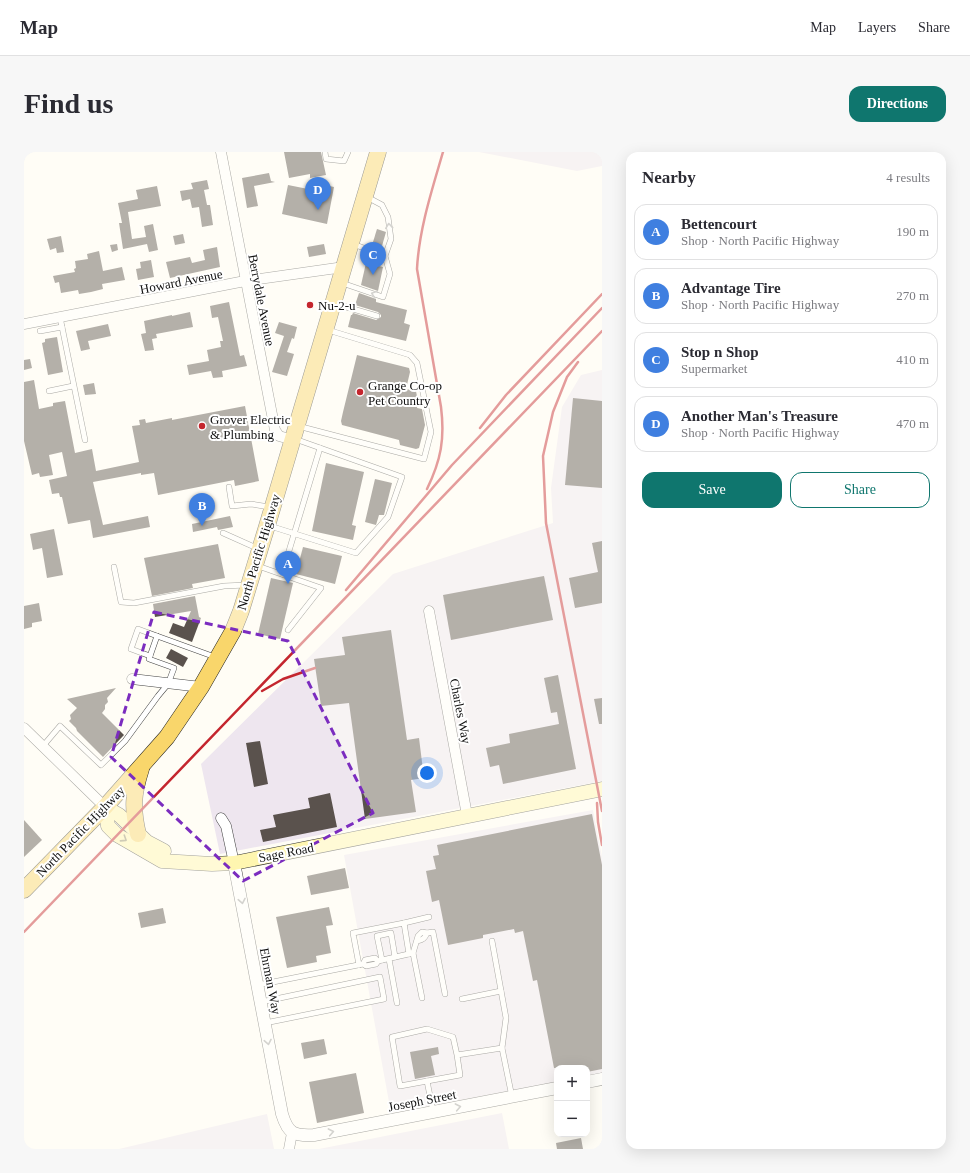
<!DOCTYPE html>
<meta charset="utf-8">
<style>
body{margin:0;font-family:"Times New Roman",serif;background:#f7f7f7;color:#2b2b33}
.controls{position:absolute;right:12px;bottom:12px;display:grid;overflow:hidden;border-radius:8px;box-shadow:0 4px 16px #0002}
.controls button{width:36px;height:36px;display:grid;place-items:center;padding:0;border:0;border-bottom:1px solid #e1e1e2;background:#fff;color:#2b2b33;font:20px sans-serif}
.you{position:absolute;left:403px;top:621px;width:14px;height:14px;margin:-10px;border:3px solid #fff;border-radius:50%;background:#1a73e8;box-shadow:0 0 0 6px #1a73e833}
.badge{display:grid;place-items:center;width:26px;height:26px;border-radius:50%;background:#0f766e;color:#fff;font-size:13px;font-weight:700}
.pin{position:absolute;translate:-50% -33px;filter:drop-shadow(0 1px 2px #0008)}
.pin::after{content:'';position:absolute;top:21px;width:14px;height:12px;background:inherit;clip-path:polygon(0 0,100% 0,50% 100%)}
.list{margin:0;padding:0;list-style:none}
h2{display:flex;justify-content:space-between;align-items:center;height:52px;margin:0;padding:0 16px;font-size:17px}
h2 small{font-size:13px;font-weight:400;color:#7c7c81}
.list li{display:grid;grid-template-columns:26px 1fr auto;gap:12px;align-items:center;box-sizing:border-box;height:56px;margin:0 8px 8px;padding:0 8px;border:1px solid #e1e1e2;border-radius:12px}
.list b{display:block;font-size:15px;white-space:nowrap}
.list p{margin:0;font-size:13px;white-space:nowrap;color:#7c7c81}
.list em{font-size:13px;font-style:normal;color:#7c7c81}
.actions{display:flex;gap:8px;padding:12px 16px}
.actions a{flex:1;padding:9px 0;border:1px solid #0f766e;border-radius:12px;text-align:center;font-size:14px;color:#0f766e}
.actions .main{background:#0f766e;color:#fff}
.map{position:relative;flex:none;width:578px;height:997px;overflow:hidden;border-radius:12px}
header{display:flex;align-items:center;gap:24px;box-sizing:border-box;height:56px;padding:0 20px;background:#fff;border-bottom:1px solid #e1e1e2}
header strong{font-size:19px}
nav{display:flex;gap:22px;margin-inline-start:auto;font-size:14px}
.intro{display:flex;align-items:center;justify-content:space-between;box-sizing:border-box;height:96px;padding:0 24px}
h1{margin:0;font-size:28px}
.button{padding:10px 18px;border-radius:12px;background:#0f766e;color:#fff;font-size:14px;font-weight:700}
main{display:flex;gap:24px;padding:0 24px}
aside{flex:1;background:#fff;border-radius:12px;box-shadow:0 4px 16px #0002}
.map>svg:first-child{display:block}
.industrial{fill:#eee6ef}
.building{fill:#5a524d}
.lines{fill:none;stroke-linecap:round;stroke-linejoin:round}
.service-casing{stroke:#444;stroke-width:6}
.minor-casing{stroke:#444;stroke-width:11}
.tertiary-casing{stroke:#444;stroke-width:13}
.secondary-casing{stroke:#333;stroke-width:15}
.primary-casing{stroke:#222;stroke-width:17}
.service{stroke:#fff;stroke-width:5}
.minor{stroke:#fff;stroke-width:10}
.tertiary{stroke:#fff;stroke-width:12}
.secondary{stroke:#fff6b0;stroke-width:14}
.primary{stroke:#f9d66b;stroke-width:16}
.rail{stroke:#c4262e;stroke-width:2.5}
.oneway{stroke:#a0a0a0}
.oneway2{stroke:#948f68}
.marked{fill:none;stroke:#7b2cbf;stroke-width:3;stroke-dasharray:8 5;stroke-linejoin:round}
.poi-dot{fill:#c4262e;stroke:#fff;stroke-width:1.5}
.labels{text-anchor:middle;stroke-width:4;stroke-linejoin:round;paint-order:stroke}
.street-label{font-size:13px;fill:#111;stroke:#fff}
.poi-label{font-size:13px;fill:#111;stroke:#fff;text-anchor:start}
</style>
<header>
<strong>Map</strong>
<nav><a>Map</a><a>Layers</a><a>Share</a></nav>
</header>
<div class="intro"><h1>Find us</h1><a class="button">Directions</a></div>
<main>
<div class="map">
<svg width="578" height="997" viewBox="0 0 578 997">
<rect width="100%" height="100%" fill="#fffdf5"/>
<g class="industrial">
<polygon points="455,0 578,0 578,14 553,19"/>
<polygon points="578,218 578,629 196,702 177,612 369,422 529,371 527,336 538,255 557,223"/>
<polygon points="569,658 578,705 578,922 563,925 563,916 533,916 533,930 367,961 320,703"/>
<polygon points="478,961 485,997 295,997"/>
<polygon points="243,962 250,997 95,997"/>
</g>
<g class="building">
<polygon points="260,0 297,0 302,23 286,26 286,22 265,26"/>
<polygon points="245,21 247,29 251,30 230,34 234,54 223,56 218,26"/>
<polygon points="183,28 185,37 180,38 183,53 186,53 189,73 178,75 175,55 168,56 166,47 158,49 156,39 169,37 167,31"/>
<polygon points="287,30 310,35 303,72 258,62 264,33 289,38"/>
<polygon points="133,34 137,54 104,60 108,87 122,85 120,74 129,72 134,98 125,100 123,92 99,97 95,71 98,71 94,51 114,47 112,38"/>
<polygon points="353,77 362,80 358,94 349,90"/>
<polygon points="159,82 161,91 151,93 149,84"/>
<polygon points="37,84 40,100 33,101 32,96 26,98 23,87"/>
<polygon points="93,92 94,98 88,100 86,93"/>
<polygon points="300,92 302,102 285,105 283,95"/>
<polygon points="193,95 196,115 146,126 142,110 166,105 168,111 181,108 179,98"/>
<polygon points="75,99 79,119 98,115 101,128 78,132 79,137 67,140 55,142 54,138 37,141 35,130 31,131 29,124 51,120 50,117 52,116 51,109 64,107 63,102"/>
<polygon points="127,108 130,125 114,128 112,117 117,116 116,110"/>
<polygon points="342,111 359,115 354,139 337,133"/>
<polygon points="335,141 352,147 352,150 383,158 380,171 386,173 382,189 324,175 327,163 328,163 329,161 352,168 357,165 357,163 354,160 331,153"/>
<polygon points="205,150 216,204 220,203 223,214 198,219 199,225 189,226 187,219 165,223 163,213 185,209 183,198 197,195 196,189 199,189 194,165 188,166 186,154"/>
<polygon points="166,160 169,175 132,182 133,186 128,187 130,198 121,199 117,182 122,181 120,169 148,163 148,164"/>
<polygon points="255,170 273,175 270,187 268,186 263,200 270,202 263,224 248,220 260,184 251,181"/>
<polygon points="84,172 87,184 64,189 66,197 57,199 52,179"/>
<polygon points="33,185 39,220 24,223 18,191 21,190 21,187"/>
<polygon points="333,203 385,216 386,220 382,237 392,239 394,250 393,256 398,257 401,273 395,296 392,297 376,293 375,288 318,273 317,269 319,260"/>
<polygon points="6,207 8,216 0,218 0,208"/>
<polygon points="10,228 15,257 29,254 29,251 41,249 51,301 68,297 72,319 115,310 108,274 116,273 115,268 121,267 122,271 148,266 148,268 221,254 235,329 211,334 210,328 134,343 130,321 117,323 117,321 69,330 79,373 124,364 126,375 69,386 66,368 44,372 38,345 36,345 35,341 28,342 25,328 43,324 38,300 25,303 29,323 16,325 15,321 8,323 0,289 0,230"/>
<polygon points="70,231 72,242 61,243 59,233"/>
<polygon points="549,246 578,249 578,336 541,333"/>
<polygon points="302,311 340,320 328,373 332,374 329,388 288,379"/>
<polygon points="351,327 368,331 360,363 355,363 352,373 341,370"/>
<polygon points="206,364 209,375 194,378 193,375 169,380 168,372"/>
<polygon points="30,377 39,423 23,426 18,396 9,398 6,382"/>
<polygon points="578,389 578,451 551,456 545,426 574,420 568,391"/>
<polygon points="194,392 201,426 168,432 169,436 128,444 120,406"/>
<polygon points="279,395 318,404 311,432 272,422"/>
<polygon points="520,424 529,468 427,488 419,443"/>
<polygon points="247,426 269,431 256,487 234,482"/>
<polygon points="171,444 175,465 177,466 168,490 145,481 149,471 160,475 167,459 131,465 129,452"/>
<polygon points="15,451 18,469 8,471 8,475 0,477 0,454"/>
<polygon points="367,478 383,588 395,586 400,626 387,628 392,660 341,667 325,551 297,554 290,507 321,503 318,485"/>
<polygon points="147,497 164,506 159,515 142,506"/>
<polygon points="534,523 552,617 479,632 475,613 466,615 462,596 486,591 485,582 535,572 533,560 527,561 520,526"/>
<polygon points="92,536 83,546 84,550 81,553 81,557 78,561 100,583 79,605 53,579 52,576 45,569 47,567 46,563 53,556 43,547"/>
<polygon points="578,546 578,572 575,572 570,547"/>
<polygon points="236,589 244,632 230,635 222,591"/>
<polygon points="306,641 313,675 239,690 236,678 252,675 249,663 286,656 284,646"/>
<polygon points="568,662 578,713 578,917 563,920 563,916 530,916 513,828 509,829 499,779 491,781 490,777 459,783 459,786 424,793 415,748 408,750 402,719 412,717 409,704 415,703 413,693"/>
<polygon points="0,668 18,688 0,705"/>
<polygon points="321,716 325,736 287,743 283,724"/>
<polygon points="305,755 309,773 302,774 307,801 292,804 293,810 263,816 252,765"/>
<polygon points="139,756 142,771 117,776 114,761"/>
<polygon points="300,887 303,902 280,907 277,891"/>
<polygon points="414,895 415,902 407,904 411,923 391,927 386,900"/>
<polygon points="332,921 340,961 293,971 285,930"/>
<polygon points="557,986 559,997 533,997 532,991"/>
</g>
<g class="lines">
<g class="service-casing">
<g id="service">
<polyline points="301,0 302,7 320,9 324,0"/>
<polyline points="329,92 361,104 367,87 364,65 358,53 343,45"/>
<polyline points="318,131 359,145 366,122 361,104"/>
<polyline points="312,152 353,164"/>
<polyline points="36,165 61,288"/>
<polyline points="16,179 38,175"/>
<polyline points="25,239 49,234"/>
<polyline points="274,274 400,307 407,280 393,211 386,203 304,178"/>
<polyline points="205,335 208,354 227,352 245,355"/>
<polyline points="246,374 332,401 364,365 378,325 271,287"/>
<polyline points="199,381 235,397"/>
<polyline points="234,414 297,436 264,478"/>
<polyline points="90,415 97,450 110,451 200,434 222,433"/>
<polyline points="258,422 296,296"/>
<polyline points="126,504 107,497 114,477 133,484"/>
<polyline points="19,594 36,574 77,613 101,589 134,544 144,532 150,516 125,507 133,484 191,505"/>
<polyline points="380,771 405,765"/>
<polyline points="403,781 409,780 421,842"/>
<polyline points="468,789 482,866 478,896 488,945"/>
<path d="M389,801L394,784L398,780L403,781C401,786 399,788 393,789"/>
<polyline points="365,807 373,851"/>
<polyline points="358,808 353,784 367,781 371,805"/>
<polyline points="354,809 389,801 398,846"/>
<polyline points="335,813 329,781 380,771 385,802"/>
<polyline points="234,833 339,812 342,814 352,812 354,809 351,806 341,808 339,812"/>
<polyline points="438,847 477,839"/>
<polyline points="237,850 356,825 360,847 241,871"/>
<polyline points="433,903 436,923 376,934 368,885 403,877 429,885 433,903 478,896"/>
<polyline points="403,929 409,959"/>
</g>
</g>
<g class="minor-casing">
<g id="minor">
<polyline points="197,0 251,278 255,284 269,288"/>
<polyline points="0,172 221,129 320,115"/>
<polyline points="405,459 443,663"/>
<polyline points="108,527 177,535"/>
<polyline points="0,576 81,655"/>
<polyline points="197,666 202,674 210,711"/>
<polyline points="265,997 268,981"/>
</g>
</g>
<g class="tertiary-casing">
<g id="tertiary">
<path d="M210,711L258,962C264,982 270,984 290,983L533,936"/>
<polyline points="563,930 578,927"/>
</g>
</g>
<g class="secondary-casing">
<g id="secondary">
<polyline points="81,655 84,674 93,683 138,709 188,712 210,711 578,637"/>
<polyline points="81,655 95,663 123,690 140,699"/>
</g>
</g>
<g class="primary-casing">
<g id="primary">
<path d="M114,682C108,656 109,642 117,617"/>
<polyline points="0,738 81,655 143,585 177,535 209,479 217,459 243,374 354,0"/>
</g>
</g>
<use href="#service" class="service"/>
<use href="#minor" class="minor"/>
<use href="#tertiary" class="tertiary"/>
<use href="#secondary" class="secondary"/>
<use href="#primary" class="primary"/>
<g class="rail">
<polyline points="554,210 543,225 529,260 519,304 522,371 578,659"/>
<polyline points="456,276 482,243 578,142"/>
<path d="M403,337C417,308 421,287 417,255L393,117C395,77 408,38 419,0"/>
<polyline points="322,438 428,313 578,156"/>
<polyline points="238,539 259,527 291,516"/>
<polyline points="573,651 574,670 578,693"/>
<polyline points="0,780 578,179"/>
</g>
</g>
<defs><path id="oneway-chevron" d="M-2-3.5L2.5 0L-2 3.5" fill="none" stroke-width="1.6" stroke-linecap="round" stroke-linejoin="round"/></defs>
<g class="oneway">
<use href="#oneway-chevron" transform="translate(365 74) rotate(-96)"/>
<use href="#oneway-chevron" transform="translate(350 142) rotate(-161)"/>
<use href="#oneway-chevron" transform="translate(218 749) rotate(79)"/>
<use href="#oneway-chevron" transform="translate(244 890) rotate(79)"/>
<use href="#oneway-chevron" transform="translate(434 955) rotate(-11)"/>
<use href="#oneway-chevron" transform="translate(307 980) rotate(-11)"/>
</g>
<use class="oneway2" href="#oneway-chevron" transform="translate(100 687) rotate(33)"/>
<path d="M0 0H578V997H0ZM130,460L264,489L349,661L219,729L87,605Z" fill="#fffdf5" fill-opacity=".55" fill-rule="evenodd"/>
<path class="marked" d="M130,460L264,489L349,661L219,729L87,605Z"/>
<g class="poi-dot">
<circle cx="286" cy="153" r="4"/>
<circle cx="336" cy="240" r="4"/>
<circle cx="178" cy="274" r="4"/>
</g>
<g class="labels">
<g class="street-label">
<text transform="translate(157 129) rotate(-11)" y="5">Howard Avenue</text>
<text transform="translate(238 148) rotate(79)" y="5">Berrydale Avenue</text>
<text transform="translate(234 400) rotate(-73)" y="5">North Pacific Highway</text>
<text transform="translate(437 559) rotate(79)" y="5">Charles Way</text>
<text transform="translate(56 679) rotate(-46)" y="5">North Pacific Highway</text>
<text transform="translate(262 700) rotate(-11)" y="5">Sage Road</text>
<text transform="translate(247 829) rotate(79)" y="5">Ehrman Way</text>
<text transform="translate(398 948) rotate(-11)" y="5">Joseph Street</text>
</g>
<g class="poi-label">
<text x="294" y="158">Nu-2-u</text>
<text x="344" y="238">Grange Co-op<tspan x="344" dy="15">Pet Country</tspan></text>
<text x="186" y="272">Grover Electric<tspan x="186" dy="15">&amp; Plumbing</tspan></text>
</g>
</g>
</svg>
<div class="controls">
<button>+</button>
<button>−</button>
</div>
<div class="you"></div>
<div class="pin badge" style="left:264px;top:432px;background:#3f7fe0">A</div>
<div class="pin badge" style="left:178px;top:374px;background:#3f7fe0">B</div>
<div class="pin badge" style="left:349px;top:123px;background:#3f7fe0">C</div>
<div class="pin badge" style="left:294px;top:58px;background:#3f7fe0">D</div>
</div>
<aside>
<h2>Nearby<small>4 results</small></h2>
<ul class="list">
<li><span class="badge" style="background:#3f7fe0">A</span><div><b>Bettencourt</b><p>Shop · North Pacific Highway</p></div><em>190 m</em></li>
<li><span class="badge" style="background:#3f7fe0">B</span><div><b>Advantage Tire</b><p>Shop · North Pacific Highway</p></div><em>270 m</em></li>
<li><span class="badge" style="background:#3f7fe0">C</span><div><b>Stop n Shop</b><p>Supermarket</p></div><em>410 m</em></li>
<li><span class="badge" style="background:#3f7fe0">D</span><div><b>Another Man's Treasure</b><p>Shop · North Pacific Highway</p></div><em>470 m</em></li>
</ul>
<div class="actions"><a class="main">Save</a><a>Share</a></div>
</aside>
</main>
